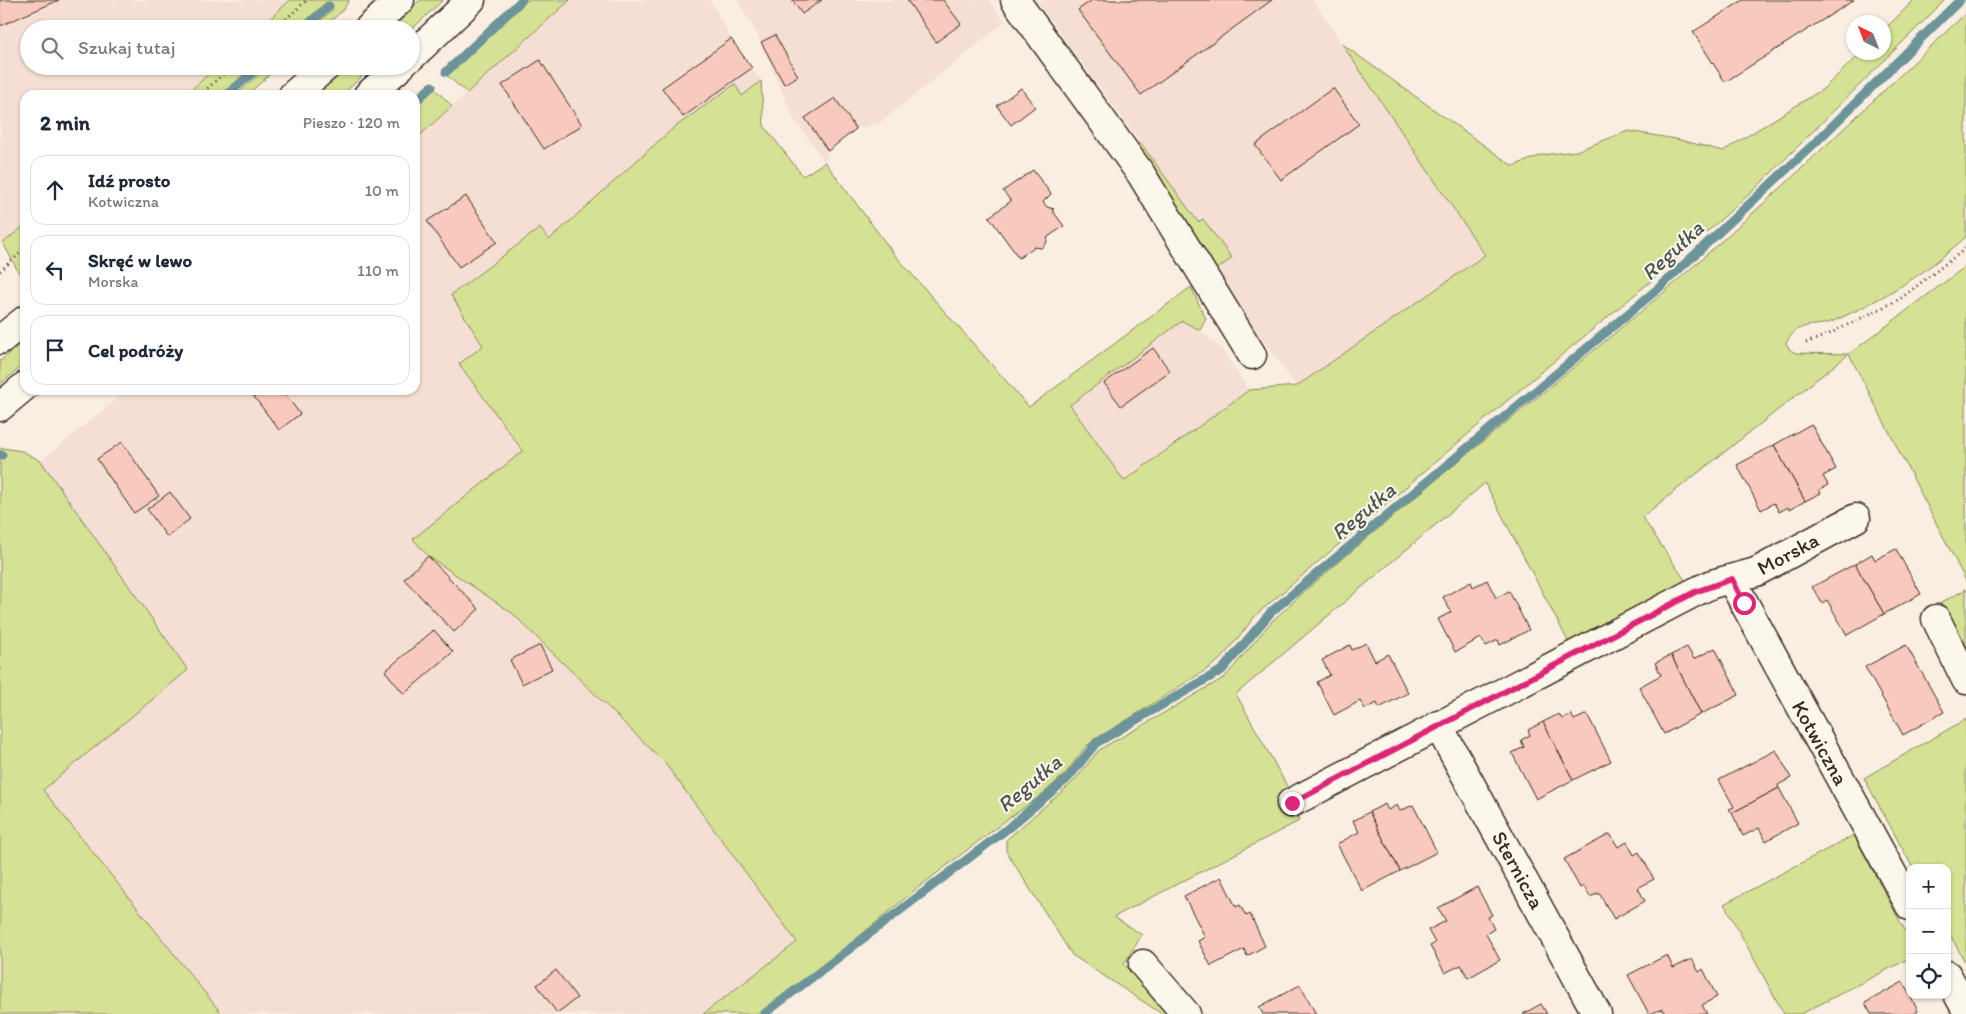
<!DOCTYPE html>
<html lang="pl">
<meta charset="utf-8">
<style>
body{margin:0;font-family:Itim,sans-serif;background:#f6f6f7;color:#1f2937}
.controls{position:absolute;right:15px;bottom:15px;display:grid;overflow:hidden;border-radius:10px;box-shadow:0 1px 4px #0004}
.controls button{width:45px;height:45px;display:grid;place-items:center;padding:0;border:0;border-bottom:1px solid #e0e1e3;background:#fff;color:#1f2937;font:25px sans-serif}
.compass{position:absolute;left:1846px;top:15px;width:45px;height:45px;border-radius:50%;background:#fff;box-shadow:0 1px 4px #0004;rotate:318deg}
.stop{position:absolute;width:15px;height:15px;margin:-11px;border:4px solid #db2777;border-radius:50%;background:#fff}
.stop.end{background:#db2777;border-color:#fff;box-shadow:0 1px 5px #0008}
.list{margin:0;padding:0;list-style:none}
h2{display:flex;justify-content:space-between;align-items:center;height:65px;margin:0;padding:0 20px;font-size:21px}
h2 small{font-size:16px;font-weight:400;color:#747a83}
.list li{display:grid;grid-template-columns:32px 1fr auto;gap:15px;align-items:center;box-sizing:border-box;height:70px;margin:0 10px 10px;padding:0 10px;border:1px solid #e0e1e3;border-radius:15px}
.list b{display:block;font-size:19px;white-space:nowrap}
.list p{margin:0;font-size:16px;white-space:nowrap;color:#747a83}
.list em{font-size:16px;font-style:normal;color:#747a83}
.icon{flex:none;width:28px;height:28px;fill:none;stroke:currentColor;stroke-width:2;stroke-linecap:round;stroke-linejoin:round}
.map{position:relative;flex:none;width:1966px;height:1014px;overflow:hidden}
.search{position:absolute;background:#fff;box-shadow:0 1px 4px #0004;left:20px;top:20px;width:400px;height:55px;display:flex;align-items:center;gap:12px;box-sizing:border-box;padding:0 18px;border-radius:28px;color:#747a83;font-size:19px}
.panel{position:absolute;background:#fff;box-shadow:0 1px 4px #0004;left:20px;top:90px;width:400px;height:305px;border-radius:15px}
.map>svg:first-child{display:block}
.built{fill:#f5dfd4}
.green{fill:#d5e194;stroke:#888659}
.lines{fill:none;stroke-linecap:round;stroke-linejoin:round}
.stream{stroke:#6c9499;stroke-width:9}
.building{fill:#f8c9bd;stroke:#3b2a1e}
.minor-casing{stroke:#3b2a1e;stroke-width:31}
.major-casing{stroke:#3b2a1e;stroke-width:31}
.path{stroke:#3b2a1e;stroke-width:3;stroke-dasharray:1 4;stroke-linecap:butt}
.minor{stroke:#fbf7ec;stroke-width:28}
.major{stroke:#fbf7ec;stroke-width:28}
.route{stroke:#db2777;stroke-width:6}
.labels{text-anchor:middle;stroke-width:4;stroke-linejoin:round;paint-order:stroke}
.street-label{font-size:21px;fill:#3b2a1e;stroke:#fbf7ec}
.water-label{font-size:22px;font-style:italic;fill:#4f5651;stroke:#fbf7ec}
</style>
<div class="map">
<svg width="1966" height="1014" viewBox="0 0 1966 1014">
<rect width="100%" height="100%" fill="#faeee3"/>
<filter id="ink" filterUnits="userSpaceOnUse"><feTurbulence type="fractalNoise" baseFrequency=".02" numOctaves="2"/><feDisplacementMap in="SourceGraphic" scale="10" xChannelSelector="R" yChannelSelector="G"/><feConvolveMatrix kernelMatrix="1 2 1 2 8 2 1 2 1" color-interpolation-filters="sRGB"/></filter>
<g filter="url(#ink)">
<g class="built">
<polygon points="0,0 290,0 259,29 29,29 29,66 218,66 185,95 25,95 25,225 0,245"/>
<polygon points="570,0 710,0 731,39 761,81 742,96 735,84 672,129 549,240 540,228 483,346 459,365 523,451 413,540 428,556 512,613 664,762 797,942 703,1014 222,1014 42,790 187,670 41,461 127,390 415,390 415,140"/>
<polygon points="737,0 989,0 1005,22 881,122 856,129 828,150 825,162 794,119 757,34"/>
<polygon points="1036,0 1313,0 1485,255 1296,386 1214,272 1232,258 1203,219 1198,222"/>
<polygon points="1182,321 1200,330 1221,349 1249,390 1124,481 1070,405"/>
</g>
<g class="green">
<polygon points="290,0 349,0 344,9 322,29 311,29 333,9 326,2 297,29 259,29"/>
<polygon points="420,0 443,0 411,30 390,29"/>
<polygon points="516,0 570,0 467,93 444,73"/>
<polygon points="1914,0 1945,0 1753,191 1650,282 1541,372 1257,614 1222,658 1209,668 1086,746 1066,773 1043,794 1005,821 915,890 766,1014 703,1014 797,942 664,762 512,613 428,556 413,539 523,451 459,364 483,346 451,295 540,228 549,240 672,129 735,84 742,96 761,81 764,126 803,176 825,162 894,254 1029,407 1191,287 1206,319 1200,330 1182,321 1070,405 1124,481 1249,390 1297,386 1485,255 1342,44 1513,166 1542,155 1576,151 1628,131 1676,139 1723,151 1823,89 1861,53 1884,52 1884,30"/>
<path d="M1966,13V237C1953,248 1940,259 1927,269C1899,289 1867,306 1836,320C1815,330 1800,318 1786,343L1790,350L1796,353L1849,354L1966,266V581L1849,354L1642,517L1687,583L1569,643L1485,483L1236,694L1287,786L1299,821L1114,917L1142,935L1124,964L1172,1014H1162L1072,955L1006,851V840L1074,781L1098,751L1107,745L1138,728L1225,677L1272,621L1315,582L1449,469L1551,386L1669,288L1783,186Z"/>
<polygon points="218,66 255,66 223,95 185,95"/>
<polygon points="268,66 279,66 247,95 236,95"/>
<polygon points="350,66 373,66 342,95 316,95"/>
<polygon points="432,86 452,106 415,140 415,100"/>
<polygon points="1140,142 1198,222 1203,219 1232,258 1214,272 1134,146"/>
<polygon points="25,225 25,268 19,273 3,243"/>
<polygon points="25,340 25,364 0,384 0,361"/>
<polygon points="3,448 22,451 41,461 188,670 43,790 222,1014 0,1014 0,449"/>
<polygon points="1966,589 1966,662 1939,604"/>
<polygon points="1966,719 1966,964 1947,929 1947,868 1913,868 1864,778"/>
<polygon points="1854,835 1910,940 1910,958 1801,1014 1784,1014 1724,904"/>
</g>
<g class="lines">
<g class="stream">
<polyline points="303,29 329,6"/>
<polyline points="446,72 522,0"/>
<polyline points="227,95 260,66"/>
<polyline points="415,102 432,86"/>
<polyline points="0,456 2,455"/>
<polyline points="764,1014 1007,829 1068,778 1096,743 1222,670 1271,612 1660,287 1817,141 1960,0"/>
</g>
</g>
<g class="building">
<polygon points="0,0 59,0 0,26"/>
<polygon points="792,0 822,0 802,14"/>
<polygon points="907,0 943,0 961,24 936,42"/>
<polygon points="1092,0 1272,0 1141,95 1078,10"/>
<polygon points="1743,0 1854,0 1725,82 1693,32"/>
<polygon points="775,35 798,76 784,84 761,42"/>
<polygon points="731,39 752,68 683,117 662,88"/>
<polygon points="540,60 582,125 544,149 502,85"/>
<polygon points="1021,88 1035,107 1011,125 997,106"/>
<polygon points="1333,88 1359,124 1281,180 1255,145"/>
<polygon points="835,98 856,129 828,151 805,118"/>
<polygon points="1033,170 1051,194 1043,202 1047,207 1054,209 1052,210 1064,226 1048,237 1046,244 1041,248 1034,247 1019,258 989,217 1011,201 1003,191"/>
<polygon points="466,196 497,242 459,267 427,221"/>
<polygon points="1153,348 1170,371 1121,406 1104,383"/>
<polygon points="249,390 282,390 300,414 279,430"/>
<polygon points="1811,424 1836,469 1823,476 1828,485 1819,490 1821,493 1805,501 1774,445"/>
<polygon points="122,442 159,496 134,513 97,459"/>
<polygon points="1774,445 1805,501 1789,510 1788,507 1779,512 1774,503 1761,510 1737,465"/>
<polygon points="170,492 190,519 167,537 147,509"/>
<polygon points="1896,549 1921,594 1884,614 1855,564 1872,554 1875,560"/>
<polygon points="428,556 479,609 454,632 404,579"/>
<polygon points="1855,564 1884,614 1847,635 1827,600 1822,603 1812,587"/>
<polygon points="1487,580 1496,598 1509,591 1529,630 1500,645 1498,640 1486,646 1481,638 1455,652 1438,619 1451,612 1443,597 1471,582 1473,587"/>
<polygon points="434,630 453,652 404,694 385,671"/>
<polygon points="1366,643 1375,661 1388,654 1408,693 1379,708 1377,703 1365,709 1360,701 1334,715 1317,682 1330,675 1322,660 1350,645 1352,650"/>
<polygon points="540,645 552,669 522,684 510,660"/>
<polygon points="1906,645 1944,712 1903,735 1865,667"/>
<polygon points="1687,647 1694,659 1715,648 1739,695 1701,714 1671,655"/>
<polygon points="1671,655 1701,714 1664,734 1639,687 1661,675 1655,663"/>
<polygon points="1559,714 1562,719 1571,714 1574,720 1587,714 1611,761 1573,780 1543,722"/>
<polygon points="1543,722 1573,780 1536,799 1512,753 1524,747 1521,740 1530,735 1528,730"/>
<polygon points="1776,750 1791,778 1778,785 1779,788 1732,813 1729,809 1734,807 1719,780"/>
<polygon points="1779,788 1798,823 1766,841 1759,828 1743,836 1732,813"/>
<polygon points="1385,804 1388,810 1397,805 1400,811 1413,805 1437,852 1400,871 1369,812"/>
<polygon points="1369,812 1400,871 1362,891 1337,844 1359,832 1353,821"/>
<polygon points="1610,834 1618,847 1627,842 1634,855 1639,852 1654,879 1638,888 1645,901 1614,919 1599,893 1590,897 1584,886 1580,888 1564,859"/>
<polygon points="1221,877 1236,907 1240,905 1246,916 1250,914 1265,946 1247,956 1244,949 1211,966 1198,941 1205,937 1184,896"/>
<polygon points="1477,887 1492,915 1488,917 1494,929 1486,934 1500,960 1468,978 1461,965 1445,973 1430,946 1435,943 1428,930 1446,921 1438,908"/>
<polygon points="1667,955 1673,968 1692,959 1699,972 1703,969 1717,997 1702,1005 1707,1014 1665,1014 1663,1009 1649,1014 1628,975"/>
<polygon points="556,970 577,998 557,1013 537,985"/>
<polygon points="1903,982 1918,1011 1914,1014 1871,1014 1865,1003"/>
<polygon points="1300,985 1316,1014 1263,1014 1259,1007"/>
<polygon points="1541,1004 1547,1014 1523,1014"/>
</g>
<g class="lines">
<g class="minor-casing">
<g id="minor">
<polyline points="1015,0 1141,174 1252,355"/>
<polyline points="1731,579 1910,906"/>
<polyline points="1936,619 1966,680"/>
<polyline points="1438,725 1597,1014"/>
<polyline points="1291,803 1695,592 1712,584 1756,572 1856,518"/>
<polyline points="1143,964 1186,1014"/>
<polyline points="1947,975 1966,1009"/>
</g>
</g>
<g class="major-casing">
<g id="major">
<polyline points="368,29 400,0"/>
<polyline points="411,57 471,0"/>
<polyline points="293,95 327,66"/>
<polyline points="368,95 401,66"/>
<polyline points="0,340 25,320"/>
<polyline points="0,407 25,386"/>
</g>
</g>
<g class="path">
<polyline points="275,29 307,0"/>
<polyline points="200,95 232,66"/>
<polyline points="0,271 25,249"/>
<polyline points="1806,343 1829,334 1900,299 1966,248"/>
</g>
<use href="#minor" class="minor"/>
<use href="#major" class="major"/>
</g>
</g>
<g class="lines" filter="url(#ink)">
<polyline class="route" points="1292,803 1695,592 1732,579 1744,603"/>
</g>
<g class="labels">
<g class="street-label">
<text transform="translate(1788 554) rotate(-28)" y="7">Morska</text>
<text transform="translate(1820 743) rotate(61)" y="7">Kotwiczna</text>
<text transform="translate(1518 870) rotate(61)" y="7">Sternicza</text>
</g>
<g class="water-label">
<text transform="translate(1672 250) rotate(-43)" y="8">Regułka</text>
<text transform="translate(1363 511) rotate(-40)" y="8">Regułka</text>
<text transform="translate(1029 783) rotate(-40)" y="8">Regułka</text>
</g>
</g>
</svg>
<div class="controls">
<button>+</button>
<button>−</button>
<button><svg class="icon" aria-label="locate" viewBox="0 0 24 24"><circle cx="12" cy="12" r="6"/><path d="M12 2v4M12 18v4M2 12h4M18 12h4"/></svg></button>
</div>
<svg class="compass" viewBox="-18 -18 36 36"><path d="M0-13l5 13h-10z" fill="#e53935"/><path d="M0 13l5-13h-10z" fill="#747a83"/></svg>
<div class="stop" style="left:1744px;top:603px"></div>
<div class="stop end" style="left:1292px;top:803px"></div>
<div class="search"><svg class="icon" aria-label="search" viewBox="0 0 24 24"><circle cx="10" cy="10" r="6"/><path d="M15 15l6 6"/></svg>Szukaj tutaj</div>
<section class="panel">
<h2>2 min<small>Pieszo · 120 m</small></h2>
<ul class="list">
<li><svg class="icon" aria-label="ahead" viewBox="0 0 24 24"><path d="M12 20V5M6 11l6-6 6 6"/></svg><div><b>Idź prosto</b><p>Kotwiczna</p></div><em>10 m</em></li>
<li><svg class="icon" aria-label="left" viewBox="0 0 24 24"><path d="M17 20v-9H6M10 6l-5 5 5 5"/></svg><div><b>Skręć w lewo</b><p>Morska</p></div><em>110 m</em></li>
<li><svg class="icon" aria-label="arrive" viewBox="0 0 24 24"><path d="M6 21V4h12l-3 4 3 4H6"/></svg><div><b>Cel podróży</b></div></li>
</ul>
</section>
</div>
